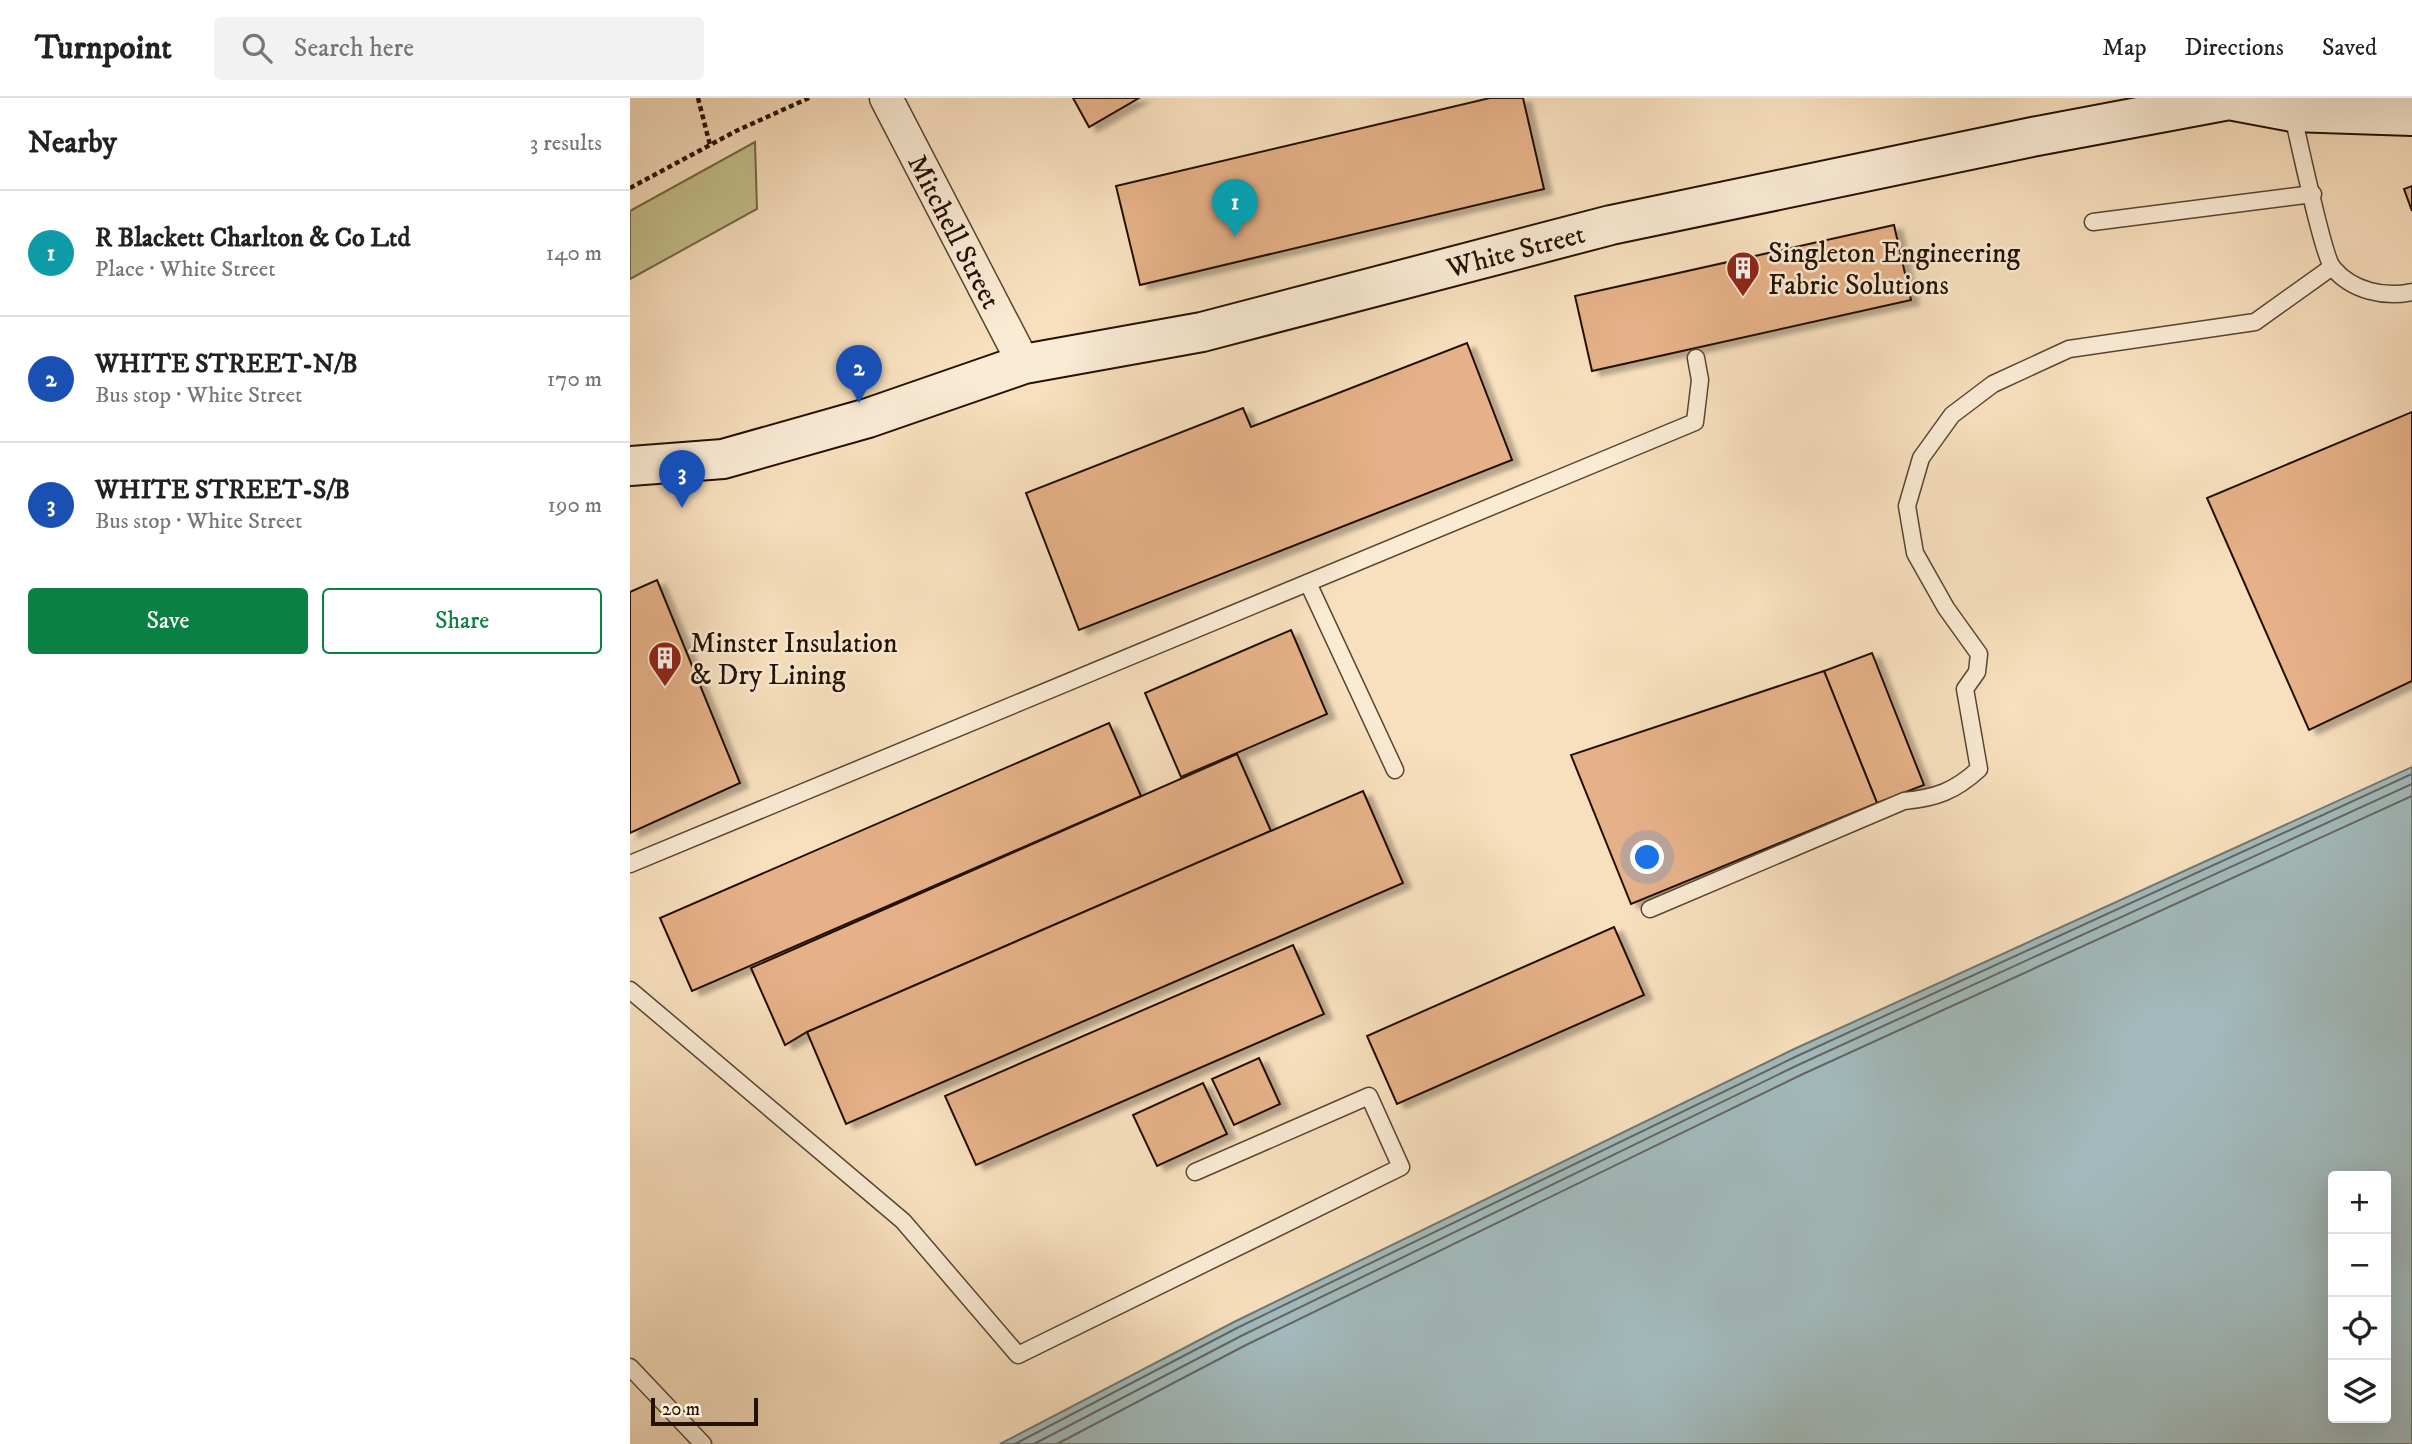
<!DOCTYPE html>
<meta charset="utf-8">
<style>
body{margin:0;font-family:"IM FELL DW Pica",serif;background:#f2f2f2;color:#222}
.controls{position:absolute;right:21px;bottom:21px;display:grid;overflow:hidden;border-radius:7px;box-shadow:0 7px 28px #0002}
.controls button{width:63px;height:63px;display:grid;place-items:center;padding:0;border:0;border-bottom:2px solid #e0e0e0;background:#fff;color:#222;font:35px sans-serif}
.scale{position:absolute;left:21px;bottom:18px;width:107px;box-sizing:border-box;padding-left:7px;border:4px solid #241103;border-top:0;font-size:19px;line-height:24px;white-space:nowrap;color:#241103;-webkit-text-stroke:5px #faebd5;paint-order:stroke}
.you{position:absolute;left:1018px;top:760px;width:24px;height:24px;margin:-18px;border:5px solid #fff;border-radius:50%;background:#1a73e8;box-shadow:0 0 0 10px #1a73e833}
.badge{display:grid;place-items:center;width:46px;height:46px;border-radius:50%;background:#0b8043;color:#fff;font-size:23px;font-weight:700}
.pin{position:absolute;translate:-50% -58px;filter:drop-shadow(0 2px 4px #0008)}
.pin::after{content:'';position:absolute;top:37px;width:24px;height:21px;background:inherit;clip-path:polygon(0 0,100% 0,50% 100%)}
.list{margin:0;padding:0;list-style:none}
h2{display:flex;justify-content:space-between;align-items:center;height:91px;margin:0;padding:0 28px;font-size:30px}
h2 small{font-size:23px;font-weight:400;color:#767676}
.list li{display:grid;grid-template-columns:46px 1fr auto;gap:21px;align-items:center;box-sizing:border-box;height:126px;padding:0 28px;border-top:2px solid #e0e0e0}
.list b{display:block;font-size:26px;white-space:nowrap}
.list p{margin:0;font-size:23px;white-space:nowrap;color:#767676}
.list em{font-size:23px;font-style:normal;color:#767676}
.actions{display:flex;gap:14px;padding:21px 28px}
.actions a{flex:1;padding:16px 0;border:2px solid #0b8043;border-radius:7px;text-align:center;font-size:24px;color:#0b8043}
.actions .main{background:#0b8043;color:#fff}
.icon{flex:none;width:38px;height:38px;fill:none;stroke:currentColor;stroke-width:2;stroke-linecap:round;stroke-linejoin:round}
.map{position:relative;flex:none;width:1782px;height:1346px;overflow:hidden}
header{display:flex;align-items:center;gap:42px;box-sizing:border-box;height:98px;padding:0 35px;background:#fff;border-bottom:2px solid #e0e0e0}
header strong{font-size:33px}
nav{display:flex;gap:38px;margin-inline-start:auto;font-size:24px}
.search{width:490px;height:63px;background:#f2f2f2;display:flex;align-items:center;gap:18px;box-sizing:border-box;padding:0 24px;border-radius:7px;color:#767676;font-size:26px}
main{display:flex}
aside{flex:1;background:#fff}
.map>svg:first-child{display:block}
.green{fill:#c4c08c;stroke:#746848;stroke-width:2}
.water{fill:#a2babc;stroke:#707672;stroke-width:2;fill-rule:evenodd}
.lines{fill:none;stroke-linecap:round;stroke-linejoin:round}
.shore{stroke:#636660;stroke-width:2}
.building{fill:#e6b188;stroke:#241103;stroke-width:2;filter:url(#shadow)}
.lane-casing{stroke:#594532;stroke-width:19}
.street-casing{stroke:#594532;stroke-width:35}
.secondary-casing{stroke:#241103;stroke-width:42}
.path{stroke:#241103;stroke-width:4.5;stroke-dasharray:5 3.5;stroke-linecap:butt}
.lane{stroke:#faebd5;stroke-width:16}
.street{stroke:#faebd5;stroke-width:32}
.secondary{stroke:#faebd5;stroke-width:38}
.labels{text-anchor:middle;stroke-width:5;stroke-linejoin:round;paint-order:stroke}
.street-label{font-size:28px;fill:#241103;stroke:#faebd5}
.poi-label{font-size:28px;fill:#241103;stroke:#faebd5;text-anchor:start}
</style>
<header>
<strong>Turnpoint</strong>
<div class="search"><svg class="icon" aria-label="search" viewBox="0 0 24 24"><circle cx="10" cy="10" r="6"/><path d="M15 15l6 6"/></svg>Search here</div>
<nav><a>Map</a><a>Directions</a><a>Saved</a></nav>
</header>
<main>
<aside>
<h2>Nearby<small>3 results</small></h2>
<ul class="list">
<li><span class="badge" style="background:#0f9aa8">1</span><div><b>R Blackett Charlton &amp; Co Ltd</b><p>Place · White Street</p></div><em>140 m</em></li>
<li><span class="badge" style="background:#1a4fb4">2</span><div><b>WHITE STREET-N/B</b><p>Bus stop · White Street</p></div><em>170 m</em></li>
<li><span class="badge" style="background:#1a4fb4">3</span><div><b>WHITE STREET-S/B</b><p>Bus stop · White Street</p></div><em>190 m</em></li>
</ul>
<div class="actions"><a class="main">Save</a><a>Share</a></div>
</aside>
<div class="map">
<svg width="1782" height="1346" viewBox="0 0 1782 1346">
<defs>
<filter id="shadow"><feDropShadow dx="8" dy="4.5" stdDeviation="2" flood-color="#0004"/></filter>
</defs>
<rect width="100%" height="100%" fill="#f8e0be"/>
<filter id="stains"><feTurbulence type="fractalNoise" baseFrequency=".00286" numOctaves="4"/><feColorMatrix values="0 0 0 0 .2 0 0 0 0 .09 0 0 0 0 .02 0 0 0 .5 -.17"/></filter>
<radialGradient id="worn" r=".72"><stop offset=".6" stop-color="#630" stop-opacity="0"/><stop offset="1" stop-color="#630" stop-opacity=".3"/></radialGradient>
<polygon class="green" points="125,44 127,111 0,181 0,113"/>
<path class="water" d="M1782,669V1346H370L604,1224L1162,952ZM1703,1078H1756V1320H1703Z"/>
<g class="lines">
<g class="shore">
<polyline points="385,1346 607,1230 1165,959 1782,676"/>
<polyline points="404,1346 611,1238 1168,967 1782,686"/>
<polyline points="427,1346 616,1247 1173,976 1782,698"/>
</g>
</g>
<g class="building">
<polygon points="443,0 509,0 459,29"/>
<polygon points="860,0 893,0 914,91 510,187 486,88"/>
<polygon points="1782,88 1782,113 1774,91"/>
<polygon points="1264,127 1281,202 962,273 945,198"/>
<polygon points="837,245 882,362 449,532 396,395 613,310 621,329"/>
<polygon points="1782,314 1782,583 1679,632 1577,400"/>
<polygon points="27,482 110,685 0,735 0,494"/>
<polygon points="661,532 697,616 551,679 515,595"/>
<polygon points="1242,555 1294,687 1247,705 1194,573"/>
<polygon points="1194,573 1247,705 1001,806 941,657"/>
<polygon points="479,625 511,698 62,893 30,820"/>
<polygon points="607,656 641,733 177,934 155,947 121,870"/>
<polygon points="733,693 773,785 216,1026 177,934"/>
<polygon points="984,829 1014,897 767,1006 737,938"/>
<polygon points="663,847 694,916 346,1067 315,998"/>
<polygon points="629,960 650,1006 604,1027 582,981"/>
<polygon points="573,985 597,1036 527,1068 503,1017"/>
</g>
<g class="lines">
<g class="lane-casing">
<g id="lane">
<path d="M1662,14C1668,38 1693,159 1703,170C1722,193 1755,200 1782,194"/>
<polyline points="1463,124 1683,96"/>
<polyline points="678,485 765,672"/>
<polyline points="0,766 1065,324 1070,282 1066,260"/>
<path d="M1020,811L1274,703C1306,700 1325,693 1349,671L1335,591L1347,574L1349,556L1316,510L1285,455L1277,408L1291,360L1322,317L1363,286L1439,251L1625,224L1702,169"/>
<polyline points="0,892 273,1123 388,1257 771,1069 739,998 565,1074"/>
<polyline points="0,1269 73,1346"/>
</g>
</g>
<g class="street-casing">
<g id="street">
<path id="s1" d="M256,0L394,266"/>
</g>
</g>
<g class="secondary-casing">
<g id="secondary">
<path id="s2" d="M0,368L93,361L238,320L394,266L572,234L981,127L1402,39L1599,2L1662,14L1782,18"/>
</g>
</g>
<g class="path">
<polyline points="68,0 80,47"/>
<polyline points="0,90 106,33 179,0"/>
</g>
<use href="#lane" class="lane"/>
<use href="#street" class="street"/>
<use href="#secondary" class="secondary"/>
</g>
<defs>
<g id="building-pin" transform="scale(1.75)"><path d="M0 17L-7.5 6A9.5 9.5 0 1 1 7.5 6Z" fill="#8f2418" stroke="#faebd5"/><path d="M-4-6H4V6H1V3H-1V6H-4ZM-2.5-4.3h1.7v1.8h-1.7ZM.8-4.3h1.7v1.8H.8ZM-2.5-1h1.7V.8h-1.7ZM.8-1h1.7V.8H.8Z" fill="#fff"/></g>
</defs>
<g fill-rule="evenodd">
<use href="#building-pin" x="1113" y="170"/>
<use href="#building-pin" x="35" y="560"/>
</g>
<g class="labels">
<g class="street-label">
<text dy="10" stroke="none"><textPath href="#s1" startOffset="150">Mitchell Street</textPath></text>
<text dy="10" stroke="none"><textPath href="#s2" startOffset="914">White Street</textPath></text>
</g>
<g class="poi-label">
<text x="1138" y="164">Singleton Engineering<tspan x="1138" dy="32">Fabric Solutions</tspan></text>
<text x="60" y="554">Minster Insulation<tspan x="60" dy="32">&amp; Dry Lining</tspan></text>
</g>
</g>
<rect width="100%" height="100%" filter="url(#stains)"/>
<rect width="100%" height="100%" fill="url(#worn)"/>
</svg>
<div class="controls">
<button>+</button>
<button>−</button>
<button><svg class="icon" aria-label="locate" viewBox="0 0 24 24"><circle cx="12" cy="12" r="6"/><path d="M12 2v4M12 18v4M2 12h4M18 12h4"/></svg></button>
<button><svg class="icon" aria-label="layers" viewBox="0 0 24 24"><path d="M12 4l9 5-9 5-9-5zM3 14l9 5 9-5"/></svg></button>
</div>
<div class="scale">20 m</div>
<div class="you"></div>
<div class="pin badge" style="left:605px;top:139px;background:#0f9aa8">1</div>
<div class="pin badge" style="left:229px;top:305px;background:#1a4fb4">2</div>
<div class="pin badge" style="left:52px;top:410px;background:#1a4fb4">3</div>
</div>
</main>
